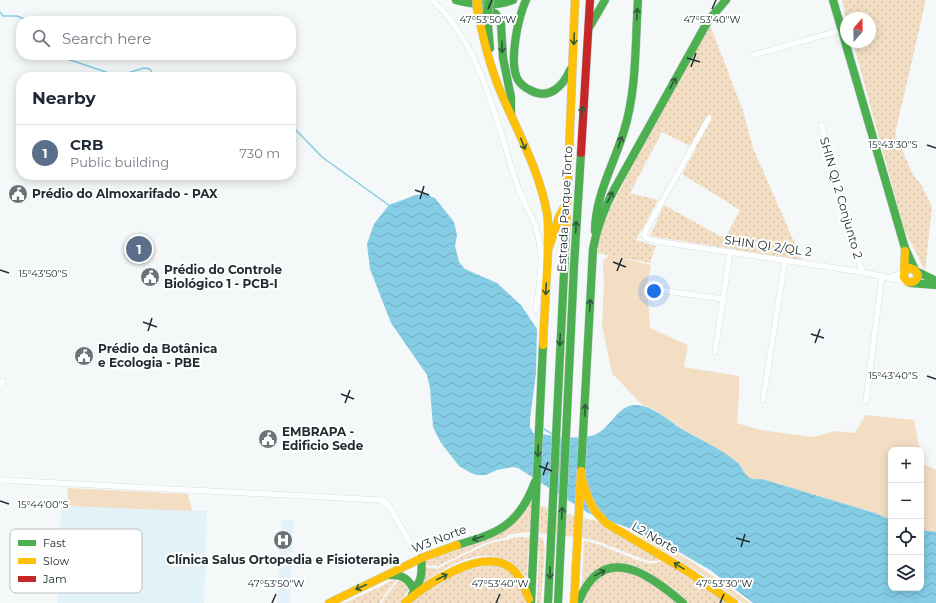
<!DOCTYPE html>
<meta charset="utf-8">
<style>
body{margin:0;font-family:Montserrat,sans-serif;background:#f6f6f7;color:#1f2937}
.controls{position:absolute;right:12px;bottom:12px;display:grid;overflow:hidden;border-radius:8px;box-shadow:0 2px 10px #0003}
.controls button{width:36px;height:36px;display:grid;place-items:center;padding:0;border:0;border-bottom:1px solid #e0e1e3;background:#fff;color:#1f2937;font:20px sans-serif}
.compass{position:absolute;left:840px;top:12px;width:36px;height:36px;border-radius:50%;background:#fff;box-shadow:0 2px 10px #0003;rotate:20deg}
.you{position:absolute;left:654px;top:291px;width:14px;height:14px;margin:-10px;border:3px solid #fff;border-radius:50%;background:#1a73e8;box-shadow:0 0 0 6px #1a73e833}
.badge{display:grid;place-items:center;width:26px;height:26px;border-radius:50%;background:#7c3aed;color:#fff;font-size:13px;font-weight:700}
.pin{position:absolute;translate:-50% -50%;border:2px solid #fff;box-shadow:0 1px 4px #0006}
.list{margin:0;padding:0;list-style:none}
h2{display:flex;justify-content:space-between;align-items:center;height:52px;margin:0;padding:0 16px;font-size:17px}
h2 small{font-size:13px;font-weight:400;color:#747a83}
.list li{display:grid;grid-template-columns:26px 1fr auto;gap:12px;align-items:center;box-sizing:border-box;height:56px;padding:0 16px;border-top:1px solid #e0e1e3}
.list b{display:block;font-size:15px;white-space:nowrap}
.list p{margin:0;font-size:13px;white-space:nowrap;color:#747a83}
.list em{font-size:13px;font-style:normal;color:#747a83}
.icon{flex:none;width:22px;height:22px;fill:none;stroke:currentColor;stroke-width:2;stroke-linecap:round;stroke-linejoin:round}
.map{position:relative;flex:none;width:936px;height:603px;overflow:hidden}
.search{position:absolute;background:#fff;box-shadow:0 2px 10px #0003;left:16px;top:16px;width:280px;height:44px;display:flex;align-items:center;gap:10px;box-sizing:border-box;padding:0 14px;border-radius:16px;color:#747a83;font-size:15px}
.panel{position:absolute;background:#fff;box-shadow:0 2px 10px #0003;left:16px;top:72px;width:280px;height:108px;border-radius:16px}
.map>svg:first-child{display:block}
.built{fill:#e3f2f8}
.grass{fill:url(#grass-dots)}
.green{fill:#f3dec4}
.water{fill:url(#water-waves)}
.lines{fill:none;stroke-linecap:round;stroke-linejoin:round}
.stream{stroke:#85cde5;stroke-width:1.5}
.street-casing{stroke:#c8d0d3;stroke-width:6}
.fast-casing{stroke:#c8d0d3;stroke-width:9}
.slow-casing{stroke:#c8d0d3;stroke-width:9}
.jam-casing{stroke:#c8d0d3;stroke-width:9}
.street{stroke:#fdfefe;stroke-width:5.5}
.fast{stroke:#4caf50;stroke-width:8}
.slow{stroke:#ffc107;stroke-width:8}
.jam{stroke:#c62828;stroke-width:8}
.fast-bridge-casing{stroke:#c8d0d3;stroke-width:10;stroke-linecap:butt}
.slow-bridge-casing{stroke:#c8d0d3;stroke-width:10;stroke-linecap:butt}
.fast-bridge{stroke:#4caf50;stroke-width:9}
.slow-bridge{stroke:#ffc107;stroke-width:9}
.oneway{stroke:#2f5a3c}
.ticks{fill:none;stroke:#202d31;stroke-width:1.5}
.labels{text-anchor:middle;stroke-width:4;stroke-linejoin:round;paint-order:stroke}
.poi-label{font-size:12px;font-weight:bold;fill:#202d31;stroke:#fff;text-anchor:start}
.street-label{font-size:12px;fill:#202d31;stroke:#fff}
.key{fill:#fff;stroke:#bcc0c1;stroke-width:1}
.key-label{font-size:11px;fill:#202d31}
.ticks-label{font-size:10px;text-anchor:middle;fill:#202d31;stroke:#fff;stroke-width:4;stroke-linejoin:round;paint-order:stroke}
</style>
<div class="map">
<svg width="936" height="603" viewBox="0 0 936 603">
<defs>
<pattern id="grass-dots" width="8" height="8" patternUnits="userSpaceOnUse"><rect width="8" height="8" fill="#f3dec4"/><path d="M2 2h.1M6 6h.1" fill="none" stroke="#d0bfa9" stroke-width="1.8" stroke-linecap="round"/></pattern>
<pattern id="water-waves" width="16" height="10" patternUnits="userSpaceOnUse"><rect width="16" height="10" fill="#85cde5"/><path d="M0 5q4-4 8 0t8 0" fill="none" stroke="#73b0c5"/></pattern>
</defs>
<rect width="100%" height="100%" fill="#f4f8f9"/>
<g class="built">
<polygon points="61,505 207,511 204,603 57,603"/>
<polygon points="281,520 294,521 292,552 289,553 289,556 292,556 290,603 277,603"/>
</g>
<g class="grass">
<polygon points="842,0 926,0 895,134 913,175 922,186 932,207 925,271 904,229 853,42 870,42 870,18 846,18"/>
<polygon points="710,25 743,111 753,148 802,260 650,236 664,205 720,236 726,236 740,210 682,174 696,149 662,132 630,193 658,200 636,240 656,246 650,263 597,253 600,228 653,127"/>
<polygon points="529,502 560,512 625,528 625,539 661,559 658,561 648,561 597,541 583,538 529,532 510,534 507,535 507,537 485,543 438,566 424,565 423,562 452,550 491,537"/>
<path d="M518,537L543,538L545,549L541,603H537L539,551L528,550L527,578C523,574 520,570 516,566C487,542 445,565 421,586L424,567L437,569L462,556L488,544Z"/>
<path d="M584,541C607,544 626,559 648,563C654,564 659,563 663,560L728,603H688L655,577L598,569L590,574L582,584Z"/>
<polygon points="497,564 516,577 525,598 525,603 412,603 423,592 455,572"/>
<polygon points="622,570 650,582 678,603 581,603 583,595 600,575"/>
<path d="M398,578C392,587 384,593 380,603H345Z"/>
<polygon points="401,578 410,588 400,603 382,603 385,597"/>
</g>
<g class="green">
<polygon points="609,255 651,265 647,284 650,328 688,345 684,367 739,376 739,395 737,423 760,430 813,437 835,431 854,433 866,415 914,420 920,450 891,450 891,520 875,513 762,479 751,479 747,477 739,463 722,452 683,429 655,410 642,405 612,373 602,326 604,285 603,261"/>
<polygon points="921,456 923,464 936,470 936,532 921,530"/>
<polygon points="68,488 188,494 192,511 67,506"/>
<path d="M625,528C638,532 650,539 662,545C694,561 722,582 750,603H743L702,574Z"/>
</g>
<path class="water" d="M425,194L435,198L454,222L457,235L455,246L459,262L465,269L497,283L521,305L537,329L536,373L530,419V427L533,433C551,435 577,441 594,435C613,428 618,399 643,406C658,410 669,421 682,429C700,440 720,448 737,462C742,466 744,475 750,478C754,480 758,479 762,479L875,513L891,520V588H921V530L936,532V603H753L710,570L681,553L634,530L588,513L518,468L512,467L497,470L486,475H477L471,473L459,466L441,443L433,427L430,388L427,375L391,323L370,269L367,244L374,224L389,205L416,195Z"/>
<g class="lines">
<g class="stream">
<polyline points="0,12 3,16 17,16 29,21"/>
<polyline points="59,55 64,58 118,76 144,68 150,69 154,77"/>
<polyline points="291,126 293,127 322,157 390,206"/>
<polyline points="544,429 552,434"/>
</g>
<g class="street-casing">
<g id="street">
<path d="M432,0C482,44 497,126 518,187C522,199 529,210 534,222C538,232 540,245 541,255C542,271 538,294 536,310"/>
<polyline points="754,55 842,30"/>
<polyline points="709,118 646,230 644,235 646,238 655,241 862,272 907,282"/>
<polyline points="821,125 862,272"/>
<polyline points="890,277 905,272"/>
<polyline points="653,289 723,299"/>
<polyline points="715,352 730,252"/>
<polyline points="0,381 3,382 0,385"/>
<polyline points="763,400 785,260"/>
<polyline points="866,401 882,276"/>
<polyline points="0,480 381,500 388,504 414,550 421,558"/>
</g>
</g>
<g class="fast-casing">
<g id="fast">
<path d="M456,0C476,5 494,7 513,0"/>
<path d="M526,0C518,18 509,60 517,78C519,83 525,88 530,90C549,101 563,86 570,70"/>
<polyline points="833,0 905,248 915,270"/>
<polyline points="480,5 496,14 501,24 503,58 511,97 511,113"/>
<polyline points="487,14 490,48"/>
<polyline points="590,26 605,0"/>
<path d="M595,231C595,196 614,164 624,131C637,89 635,44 638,0"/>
<polyline points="916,271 936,281"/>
<polyline points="911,283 936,285"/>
<path d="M581,471L593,249C597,227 604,208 615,188L708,21L726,0"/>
<path d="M457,545C499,533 519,525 535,482"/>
<path d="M390,575C402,574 409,579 414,590"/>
<path d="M412,595C421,580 423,575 421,558"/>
<polyline points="531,603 543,345"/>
<polyline points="548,603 566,231"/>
<polyline points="558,603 574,266 581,153"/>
<path d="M578,603C581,597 584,589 588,584C615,546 658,582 683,603"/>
</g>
</g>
<g class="slow-casing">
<g id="slow">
<path d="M478,12C483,38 489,63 499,88C516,129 539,169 547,213C549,224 548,235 548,246"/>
<polyline points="566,231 575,0"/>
<path d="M905,251L904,278L908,282C914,283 917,280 918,275L915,270L910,268L905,271"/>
<polyline points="543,345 548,250 559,217 565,206"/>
<polyline points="582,479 588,498 595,511 606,523 687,571 734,603"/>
<polyline points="329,603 424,557 457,545"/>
<path d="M405,603C425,584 480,549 508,566C520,573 524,587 529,599"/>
<polyline points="574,603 581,471"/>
</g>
</g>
<g class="jam-casing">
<polyline id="jam" points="581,153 590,0"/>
</g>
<use href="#street" class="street"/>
<use href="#fast" class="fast"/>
<use href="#slow" class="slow"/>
<use href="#jam" class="jam"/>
<g class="fast-bridge-casing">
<polyline id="fast-bridge" points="487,14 489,0"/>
</g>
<g class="slow-bridge-casing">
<polyline id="slow-bridge" points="477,0 478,12"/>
</g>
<use href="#fast-bridge" class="fast-bridge"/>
<use href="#slow-bridge" class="slow-bridge"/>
</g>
<defs><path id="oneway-shaft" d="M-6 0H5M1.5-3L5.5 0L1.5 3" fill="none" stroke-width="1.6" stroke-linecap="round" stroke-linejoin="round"/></defs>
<g class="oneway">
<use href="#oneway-shaft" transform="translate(637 14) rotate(-88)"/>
<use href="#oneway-shaft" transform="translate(574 39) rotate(92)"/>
<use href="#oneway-shaft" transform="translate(502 47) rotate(88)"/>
<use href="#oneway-shaft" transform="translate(673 83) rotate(-61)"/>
<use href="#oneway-shaft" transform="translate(582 112) rotate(-86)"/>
<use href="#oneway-shaft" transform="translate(620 142) rotate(-71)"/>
<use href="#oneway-shaft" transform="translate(523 144) rotate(68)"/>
<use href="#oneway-shaft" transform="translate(610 197) rotate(-64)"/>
<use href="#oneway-shaft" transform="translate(576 227) rotate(-87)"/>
<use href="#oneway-shaft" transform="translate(546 289) rotate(93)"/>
<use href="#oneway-shaft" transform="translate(590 305) rotate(-87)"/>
<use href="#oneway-shaft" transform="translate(560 340) rotate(93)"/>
<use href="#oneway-shaft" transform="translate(585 410) rotate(-88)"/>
<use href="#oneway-shaft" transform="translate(538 451) rotate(93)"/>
<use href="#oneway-shaft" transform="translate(562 513) rotate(-87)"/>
<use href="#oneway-shaft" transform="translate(478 538) rotate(161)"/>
<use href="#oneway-shaft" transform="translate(679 566) rotate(-148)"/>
<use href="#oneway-shaft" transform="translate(550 573) rotate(91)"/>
<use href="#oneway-shaft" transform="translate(600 573) rotate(-28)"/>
<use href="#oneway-shaft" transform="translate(442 577) rotate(-27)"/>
<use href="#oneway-shaft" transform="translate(361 587) rotate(155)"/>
</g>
<path class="ticks" d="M488,9L492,0M712,9L716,0M687,58L700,62M691,67L696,53M927,145L936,148M415,190L429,195M420,199L424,186M613,262L626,267M0,270L9,273M617,271L622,258M143,322L157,327M148,331L152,318M811,334L824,338M815,343L820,329M927,376L936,379M341,394L354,399M345,403L350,390M539,466L552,471M543,475L548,462M0,501L9,504M736,538L750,542M741,547L745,534M272,603L276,594M496,603L500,594M720,603L724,594"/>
<defs>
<g id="civic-disc" transform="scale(1)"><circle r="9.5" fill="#6a7477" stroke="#fff"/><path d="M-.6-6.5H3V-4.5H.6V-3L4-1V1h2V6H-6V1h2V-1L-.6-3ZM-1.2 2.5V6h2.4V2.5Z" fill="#fff"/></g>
<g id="hospital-disc" transform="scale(1)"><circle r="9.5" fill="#6a7477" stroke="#fff"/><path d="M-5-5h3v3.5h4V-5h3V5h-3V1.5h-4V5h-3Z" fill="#fff"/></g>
</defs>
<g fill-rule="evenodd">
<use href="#civic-disc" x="18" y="194"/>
<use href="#civic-disc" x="150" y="277"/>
<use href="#civic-disc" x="84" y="356"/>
<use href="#civic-disc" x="268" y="439"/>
<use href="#hospital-disc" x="283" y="540"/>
</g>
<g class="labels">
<g class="poi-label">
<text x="32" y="198">Prédio do Almoxarifado - PAX</text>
<text x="164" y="274">Prédio do Controle<tspan x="164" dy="14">Biológico 1 - PCB-I</tspan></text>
<text x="98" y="353">Prédio da Botânica<tspan x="98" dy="14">e Ecologia - PBE</tspan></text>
<text x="282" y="436">EMBRAPA -<tspan x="282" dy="14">Edificio Sede</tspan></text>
<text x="283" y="564" text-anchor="middle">Clínica Salus Ortopedia e Fisioterapia</text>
</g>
<g class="street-label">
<text transform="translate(841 198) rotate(74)" y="4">SHIN QI 2 Conjunto 2</text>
<text transform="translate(565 209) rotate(-87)" y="4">Estrada Parque Torto</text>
<text transform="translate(768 246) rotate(8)" y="4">SHIN QI 2/QL 2</text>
<text transform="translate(655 538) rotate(30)" y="4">L2 Norte</text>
<text transform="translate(439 539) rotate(-21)" y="4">W3 Norte</text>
</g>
</g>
<rect x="10" y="529" width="132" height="64" rx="6" class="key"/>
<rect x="18" y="540" width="18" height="6" fill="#4caf50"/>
<rect x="18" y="558" width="18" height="6" fill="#ffc107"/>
<rect x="18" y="576" width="18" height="6" fill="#c62828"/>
<g class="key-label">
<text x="43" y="547">Fast</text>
<text x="43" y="565">Slow</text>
<text x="43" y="583">Jam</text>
</g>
<g class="ticks-label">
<text x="488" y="23">47°53'50"W</text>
<text x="712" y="23">47°53'40"W</text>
<text x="893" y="148">15°43'30"S</text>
<text x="43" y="277">15°43'50"S</text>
<text x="893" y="379">15°43'40"S</text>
<text x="43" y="508">15°44'00"S</text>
<text x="276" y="587">47°53'50"W</text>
<text x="500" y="587">47°53'40"W</text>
<text x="724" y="587">47°53'30"W</text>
</g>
</svg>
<div class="controls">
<button>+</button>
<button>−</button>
<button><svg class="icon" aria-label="locate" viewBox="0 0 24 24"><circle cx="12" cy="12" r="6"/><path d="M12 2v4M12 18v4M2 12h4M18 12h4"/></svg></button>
<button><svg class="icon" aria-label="layers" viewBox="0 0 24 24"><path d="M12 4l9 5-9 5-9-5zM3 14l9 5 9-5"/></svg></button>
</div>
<svg class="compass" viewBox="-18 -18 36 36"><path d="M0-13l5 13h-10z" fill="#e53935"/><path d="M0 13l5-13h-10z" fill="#747a83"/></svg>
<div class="you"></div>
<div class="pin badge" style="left:139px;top:249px;background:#5c6f8a">1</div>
<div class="search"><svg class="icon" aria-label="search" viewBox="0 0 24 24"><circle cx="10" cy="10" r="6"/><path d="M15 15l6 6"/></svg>Search here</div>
<section class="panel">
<h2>Nearby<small></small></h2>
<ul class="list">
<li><span class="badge" style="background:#5c6f8a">1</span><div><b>CRB</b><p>Public building</p></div><em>730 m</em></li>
</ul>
</section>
</div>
